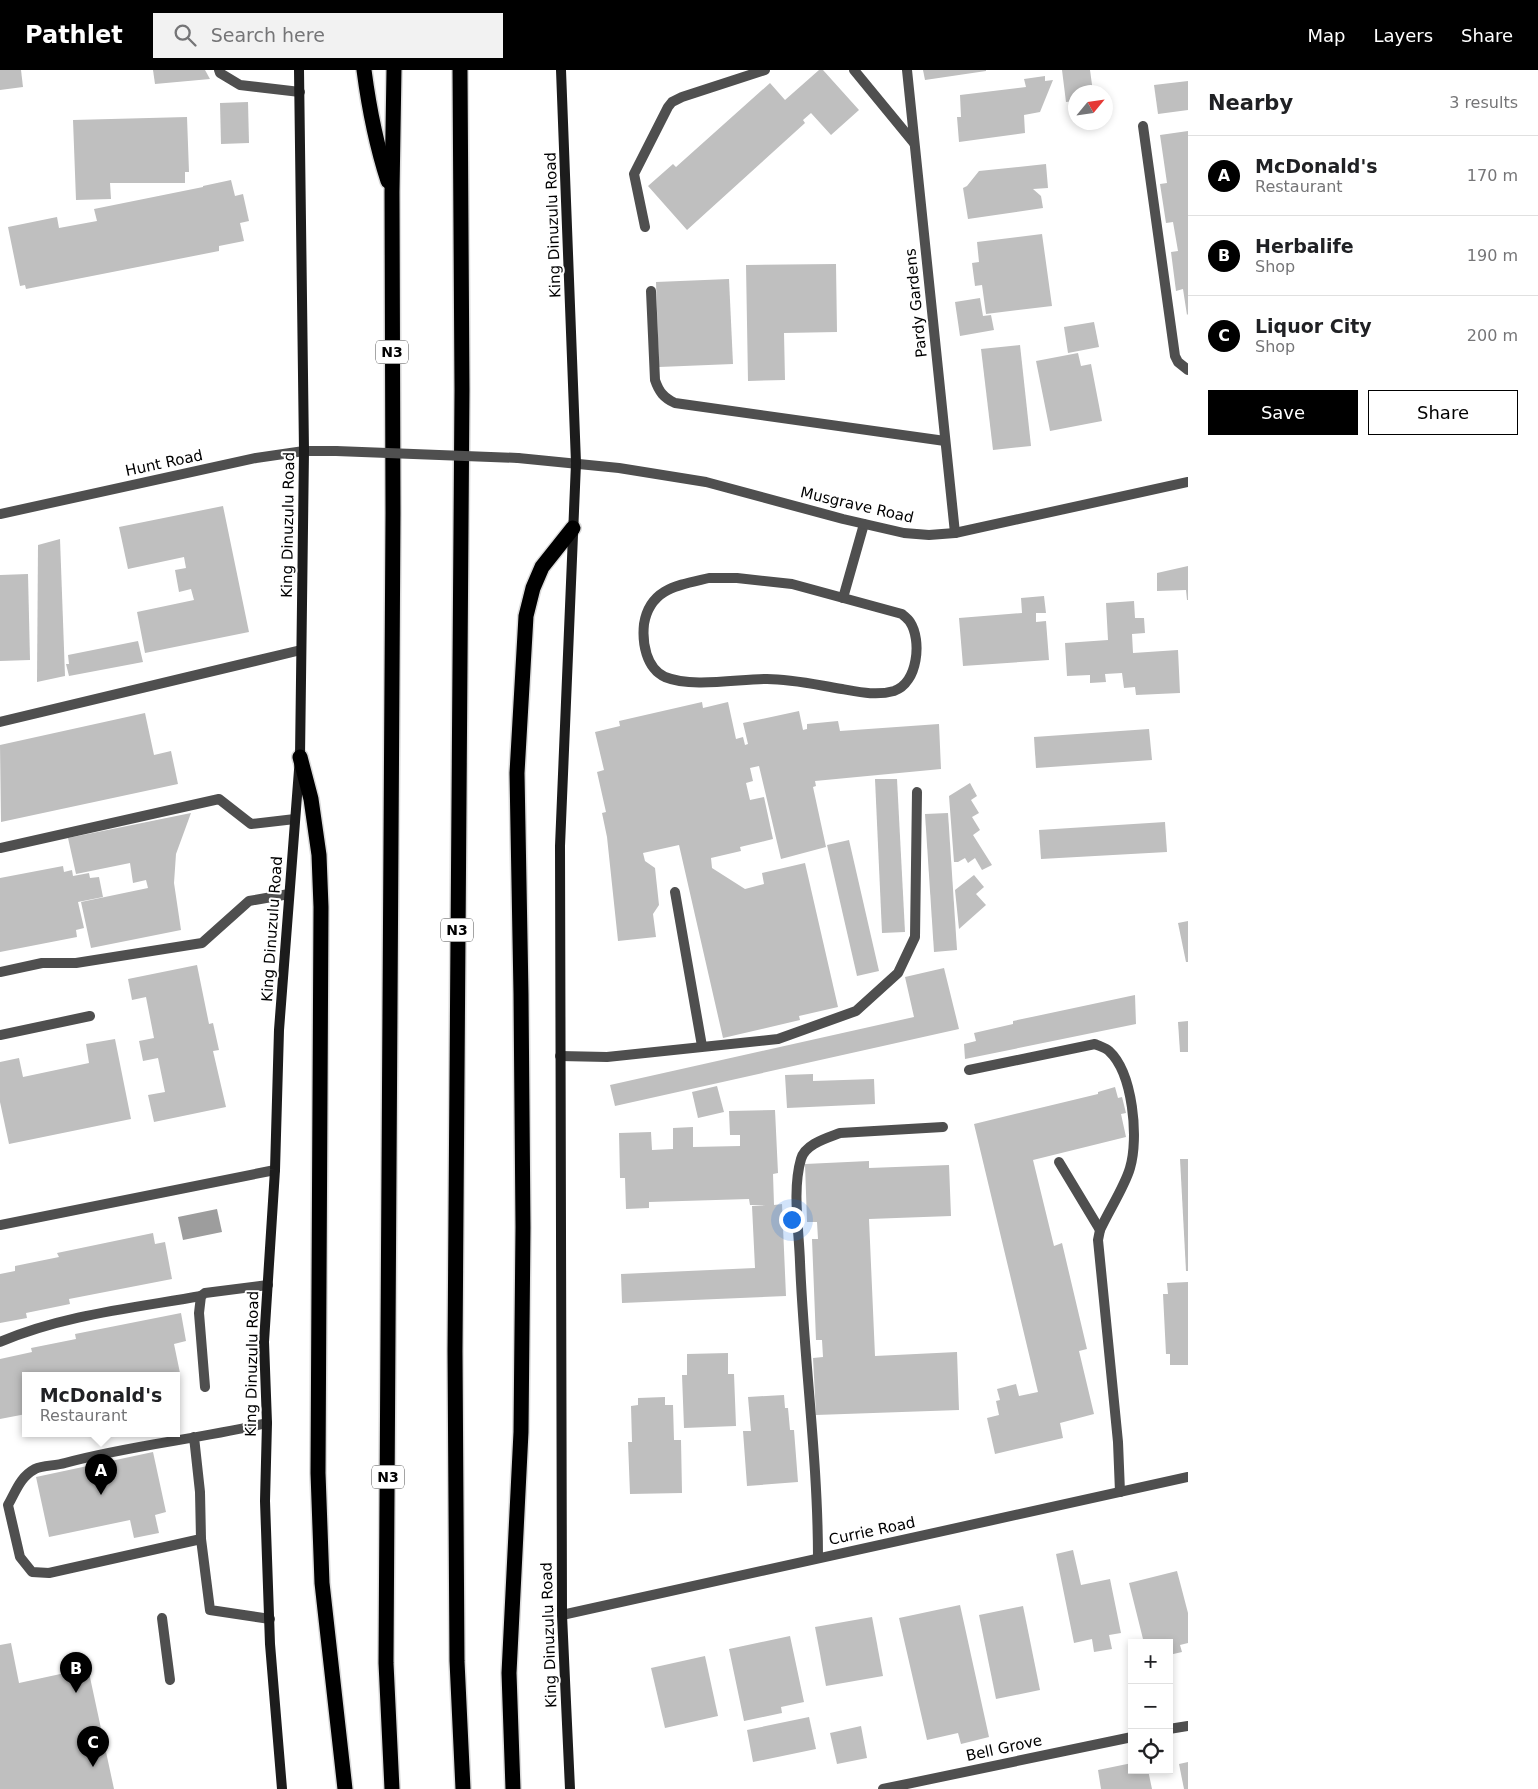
<!DOCTYPE html>
<meta charset="utf-8">
<style>
body{margin:0;font-family:"DejaVu Sans",sans-serif;background:#f2f2f2;color:#202124}
.controls{position:absolute;right:15px;bottom:15px;display:grid;overflow:hidden;border-radius:0px;box-shadow:0 2px 8px #0003}
.controls button{width:45px;height:45px;display:grid;place-items:center;padding:0;border:0;border-bottom:1px solid #e0e0e0;background:#fff;color:#202124;font:25px sans-serif}
.compass{position:absolute;left:1068px;top:15px;width:45px;height:45px;border-radius:50%;background:#fff;box-shadow:0 2px 8px #0003;rotate:61deg}
.you{position:absolute;left:791px;top:1149px;width:18px;height:18px;margin:-12px;border:4px solid #fff;border-radius:50%;background:#1a73e8;box-shadow:0 0 0 8px #1a73e833}
.badge{display:grid;place-items:center;width:32px;height:32px;border-radius:50%;background:#000;color:#fff;font-size:16px;font-weight:700}
.pin{position:absolute;translate:-50% -41px;filter:drop-shadow(0 1px 2px #0008)}
.pin::after{content:'';position:absolute;top:26px;width:18px;height:15px;background:inherit;clip-path:polygon(0 0,100% 0,50% 100%)}
.popup{position:absolute;left:22px;top:1302px;width:158px;height:65px;box-sizing:border-box;display:grid;place-content:center;border-radius:0px;background:#fff;filter:drop-shadow(0 1px 4px #0005);font-size:16px;white-space:nowrap;color:#757577}
.popup b{font-size:19px;color:#202124}
.popup::after{content:'';position:absolute;left:50%;top:100%;margin-left:-10px;border:10px solid transparent;border-top-color:#fff}
.list{margin:0;padding:0;list-style:none}
h2{display:flex;justify-content:space-between;align-items:center;height:65px;margin:0;padding:0 20px;font-size:21px}
h2 small{font-size:16px;font-weight:400;color:#757577}
.list li{display:grid;grid-template-columns:32px 1fr auto;gap:15px;align-items:center;box-sizing:border-box;height:80px;padding:0 20px;border-top:1px solid #e0e0e0}
.list b{display:block;font-size:19px;white-space:nowrap}
.list p{margin:0;font-size:16px;white-space:nowrap;color:#757577}
.list em{font-size:16px;font-style:normal;color:#757577}
.actions{display:flex;gap:10px;padding:15px 20px}
.actions a{flex:1;padding:11px 0;border:1px solid #000;border-radius:0px;text-align:center;font-size:18px;color:#000}
.actions .main{background:#000;color:#fff}
.icon{flex:none;width:28px;height:28px;fill:none;stroke:currentColor;stroke-width:2;stroke-linecap:round;stroke-linejoin:round}
.map{position:relative;flex:none;width:1188px;height:1719px;overflow:hidden}
header{display:flex;align-items:center;gap:30px;box-sizing:border-box;height:70px;padding:0 25px;background:#000;color:#fff}
header strong{font-size:24px}
nav{display:flex;gap:28px;margin-inline-start:auto;font-size:18px}
.search{width:350px;height:45px;background:#f2f2f2;display:flex;align-items:center;gap:12px;box-sizing:border-box;padding:0 18px;border-radius:0px;color:#757577;font-size:19px}
main{display:flex}
aside{flex:1;background:#fff}
.map>svg:first-child{display:block}
.water{fill:#9d9d9d}
.building{fill:#bfbfbf}
.lines{fill:none;stroke-linecap:round;stroke-linejoin:round}
.motorway-casing{stroke:#dbdbdb;stroke-width:18}
.service{stroke:#4f4f4f;stroke-width:10}
.minor{stroke:#4f4f4f;stroke-width:10}
.tertiary{stroke:#4f4f4f;stroke-width:10}
.secondary{stroke:#1c1c1c;stroke-width:10}
.motorway{stroke:#000;stroke-width:15}
.tertiary-bridge{stroke:#4f4f4f;stroke-width:10}
.labels{text-anchor:middle;stroke-width:4;stroke-linejoin:round;paint-order:stroke}
.shield{fill:#fff;stroke:#4c4c4c;stroke-width:1}
.shield-label{font-size:14px;font-weight:bold;fill:#000}
.street-label{font-size:15px;fill:#000;stroke:#fff}
</style>
<header>
<strong>Pathlet</strong>
<div class="search"><svg class="icon" aria-label="search" viewBox="0 0 24 24"><circle cx="10" cy="10" r="6"/><path d="M15 15l6 6"/></svg>Search here</div>
<nav><a>Map</a><a>Layers</a><a>Share</a></nav>
</header>
<main>
<div class="map">
<svg width="1188" height="1719" viewBox="0 0 1188 1719">
<rect width="100%" height="100%" fill="#fff"/>
<polygon class="water" points="217,1139 222,1162 183,1170 178,1147"/>
<g class="building">
<polygon points="0,0 21,0 23,17 0,20"/>
<polygon points="153,0 205,0 210,9 155,14"/>
<polygon points="819,0 823,0 859,40 831,65 811,43 803,50 805,53 687,160 648,116 673,94 676,97 770,13 785,30"/>
<polygon points="923,0 986,0 986,1 925,10"/>
<polygon points="1062,0 1090,0 1093,22 1076,22 1076,31 1066,32"/>
<polygon points="1045,6 1045,11 1053,10 1040,42 1024,45 1025,63 959,72 957,47 961,47 960,25 1026,17 1024,9"/>
<polygon points="1188,11 1188,40 1158,44 1154,15"/>
<polygon points="248,32 249,73 221,74 220,33"/>
<polygon points="187,47 189,102 185,102 185,113 110,113 111,129 76,130 73,50"/>
<polygon points="1188,61 1188,244 1187,245 1183,219 1176,221 1171,182 1178,181 1173,152 1166,153 1160,114 1167,113 1160,65"/>
<polygon points="1046,94 1048,118 1033,119 1041,126 1043,138 968,149 963,118 967,116 979,101"/>
<polygon points="231,110 235,126 243,124 249,151 240,153 244,171 219,176 219,181 26,219 25,215 20,216 8,157 57,147 59,158 97,151 94,139 203,117 203,116"/>
<polygon points="1042,164 1052,236 986,244 982,215 975,216 972,193 979,192 977,172"/>
<polygon points="836,194 837,262 784,263 785,310 748,311 746,195"/>
<polygon points="729,209 733,294 659,297 656,212"/>
<polygon points="980,228 983,246 991,245 994,260 960,266 955,232"/>
<polygon points="1094,252 1099,277 1068,283 1064,257"/>
<polygon points="1020,275 1031,376 993,380 981,279"/>
<polygon points="1078,283 1081,296 1091,294 1102,351 1050,361 1036,291"/>
<polygon points="223,436 249,562 145,583 137,542 194,530 191,519 179,522 175,500 186,498 184,487 128,499 119,457"/>
<polygon points="60,469 65,606 37,612 38,475"/>
<polygon points="1188,496 1188,530 1187,530 1186,520 1157,521 1157,503"/>
<polygon points="28,504 30,590 0,591 0,505"/>
<polygon points="1044,526 1046,543 1036,543 1036,552 1046,551 1049,590 963,596 959,548 1022,543 1021,528"/>
<polygon points="1134,531 1135,548 1144,548 1145,563 1132,564 1133,583 1178,580 1180,623 1136,625 1135,617 1124,618 1122,603 1105,604 1106,612 1090,613 1090,605 1067,606 1065,573 1108,570 1106,533"/>
<polygon points="138,571 143,592 69,606 66,594 69,594 68,585"/>
<polygon points="702,632 703,638 728,632 736,669 743,667 745,675 748,674 743,653 799,641 803,660 807,659 807,654 838,651 840,661 939,654 941,699 815,711 816,716 813,717 826,777 781,789 759,696 750,698 753,711 746,713 750,730 764,727 773,769 740,777 741,781 711,788 712,798 745,819 764,814 762,803 805,793 838,937 799,946 800,950 723,968 679,775 643,783 645,791 655,798 659,835 653,844 656,867 618,871 607,767 602,743 606,742 597,702 604,700 595,662 620,656 619,651"/>
<polygon points="145,643 154,685 171,681 178,714 1,752 0,675"/>
<polygon points="1149,659 1152,690 1036,698 1034,667"/>
<polygon points="875,709 897,709 905,862 882,863"/>
<polygon points="970,713 977,726 971,730 979,743 972,747 980,760 973,765 992,795 982,800 975,788 968,793 965,788 958,792 954,792 949,726"/>
<polygon points="191,743 176,784 174,813 181,860 91,878 81,832 148,818 146,810 133,813 130,793 76,804 68,768"/>
<polygon points="948,743 957,880 934,882 925,744"/>
<polygon points="1165,752 1167,782 1041,789 1039,760"/>
<polygon points="849,770 879,901 857,906 827,775"/>
<polygon points="63,796 64,802 72,800 73,806 89,803 90,808 99,807 103,827 78,832 84,858 76,860 77,867 0,882 0,808"/>
<polygon points="974,805 984,817 976,824 986,835 959,859 955,820"/>
<polygon points="1188,851 1188,892 1186,892 1178,853"/>
<polygon points="197,895 209,954 213,953 219,980 213,981 226,1037 154,1052 148,1025 165,1022 158,988 143,991 139,971 154,968 146,927 132,930 128,909"/>
<polygon points="944,898 959,959 615,1036 610,1015 914,947 905,907"/>
<polygon points="1135,925 1136,954 965,989 964,974 976,971 974,963 1013,954 1013,951"/>
<polygon points="1188,951 1188,982 1180,982 1178,952"/>
<polygon points="115,969 131,1049 9,1074 0,1032 0,992 19,988 23,1007 89,993 86,974"/>
<polygon points="813,1004 813,1011 874,1009 875,1034 787,1038 785,1005"/>
<polygon points="717,1016 724,1042 698,1048 692,1022"/>
<polygon points="1115,1017 1118,1028 1122,1027 1126,1043 1121,1044 1126,1067 1033,1090 1054,1176 1062,1173 1087,1279 1079,1281 1094,1344 1060,1353 1063,1368 995,1384 987,1348 999,1345 996,1331 1000,1330 997,1319 1016,1314 1019,1326 1038,1322 974,1054 1098,1024 1098,1022"/>
<polygon points="775,1040 778,1103 773,1104 774,1135 782,1134 786,1226 622,1233 621,1204 755,1198 752,1136 766,1135 750,1135 749,1129 649,1132 649,1138 626,1139 625,1108 620,1108 619,1063 651,1062 652,1080 673,1079 673,1058 693,1057 693,1077 740,1076 740,1065 730,1065 729,1041"/>
<polygon points="1180,1089 1188,1089 1188,1201 1186,1201"/>
<polygon points="869,1091 869,1098 949,1095 951,1146 869,1149 875,1286 957,1282 959,1340 816,1345 813,1288 823,1287 822,1270 816,1270 812,1169 818,1169 817,1152 807,1152 805,1094"/>
<polygon points="153,1163 155,1174 165,1172 172,1209 69,1229 70,1234 26,1243 27,1248 0,1253 0,1204 15,1201 15,1196 59,1187 57,1183"/>
<polygon points="1188,1212 1188,1295 1170,1295 1170,1284 1166,1284 1163,1224 1168,1224 1167,1213"/>
<polygon points="181,1243 186,1271 174,1274 180,1303 166,1306 26,1306 26,1344 0,1349 0,1289 32,1282 31,1278 76,1269 75,1264"/>
<polygon points="728,1283 728,1304 734,1304 736,1356 684,1358 682,1305 687,1305 687,1284"/>
<polygon points="784,1325 785,1338 788,1338 790,1360 794,1360 798,1412 747,1416 743,1361 751,1361 748,1327"/>
<polygon points="665,1327 665,1335 673,1335 674,1370 681,1370 682,1423 630,1424 628,1372 632,1372 631,1336 638,1335 638,1328"/>
<polygon points="153,1382 166,1442 155,1445 159,1463 134,1468 130,1450 49,1467 36,1407"/>
<polygon points="1073,1480 1081,1515 1110,1509 1121,1563 1109,1565 1112,1579 1094,1582 1092,1569 1074,1573 1056,1484"/>
<polygon points="1177,1501 1188,1543 1188,1573 1180,1575 1182,1582 1169,1585 1169,1573 1144,1573 1129,1513"/>
<polygon points="960,1535 989,1667 961,1674 958,1663 927,1670 899,1548"/>
<polygon points="1023,1536 1040,1620 996,1629 979,1545"/>
<polygon points="872,1547 883,1606 826,1616 815,1557"/>
<polygon points="790,1566 804,1632 781,1637 782,1643 744,1651 729,1579"/>
<polygon points="11,1573 19,1613 88,1598 114,1719 0,1719 0,1575"/>
<polygon points="705,1586 718,1646 665,1658 651,1598"/>
<polygon points="809,1647 816,1679 753,1692 747,1660"/>
<polygon points="861,1656 867,1688 837,1694 830,1663"/>
<polygon points="1188,1692 1188,1719 1184,1719 1179,1694"/>
<polygon points="1132,1693 1132,1700 1148,1700 1152,1719 1101,1719 1098,1700"/>
</g>
<g class="lines">
<g class="motorway-casing">
<g id="motorway">
<path d="M364,0C369,38 376,74 388,111"/>
<polyline points="460,0 462,320 455,1281 457,1591 463,1719"/>
<polyline points="300,687 311,729 319,785 321,837 318,1403 322,1513 345,1719"/>
<polyline points="392,1719 386,1593 393,443 392,122 394,0"/>
<polyline points="513,1719 509,1603 521,1362 523,1157 521,924 517,703 526,546 533,518 542,497 573,458"/>
</g>
</g>
<g class="service">
<polyline points="219,0 220,3 240,15 300,22"/>
<polyline points="854,0 914,73"/>
<polyline points="1143,56 1175,286 1178,292 1188,300"/>
<polyline points="645,157 634,104 668,37 672,32 682,27 765,0"/>
<path d="M651,221L655,310C659,322 664,328 675,333L945,371"/>
<path d="M709,508H737L792,514L902,544C904,546 908,549 910,552C922,570 918,613 894,621C876,626 859,622 842,619C817,615 792,609 767,609C738,609 692,618 665,607C646,598 642,573 644,554C650,518 679,515 709,508Z"/>
<polyline points="843,528 864,454"/>
<polyline points="0,652 301,580"/>
<polyline points="0,778 219,729 251,754 295,749"/>
<polyline points="675,822 702,976"/>
<polyline points="0,902 42,893 76,893 202,873 249,831 289,824"/>
<polyline points="0,965 90,946"/>
<polyline points="560,986 607,987 778,969 856,941 898,903 915,867 917,722"/>
<path d="M969,1000L1095,974C1099,976 1106,978 1109,981C1133,1003 1139,1068 1130,1098C1125,1116 1108,1142 1100,1160L1098,1170L1118,1372L1120,1422"/>
<polyline points="1059,1092 1100,1160"/>
<path d="M0,1272C63,1245 133,1238 201,1226"/>
<polyline points="205,1317 199,1243 201,1226 205,1223 268,1215"/>
<path d="M194,1367L200,1422L201,1469L49,1503L32,1502L20,1487L8,1435C16,1421 20,1407 35,1399C43,1395 55,1396 65,1393C131,1375 200,1369 267,1353"/>
<polyline points="201,1469 210,1540 270,1549"/>
<path d="M818,1488C818,1390 804,1291 800,1192C799,1160 792,1120 801,1089C805,1074 827,1068 840,1063L943,1057"/>
<polyline points="162,1548 170,1610"/>
</g>
<g class="minor">
<polyline points="907,0 955,463"/>
<polyline points="0,444 256,388 304,381"/>
<polyline points="0,1155 275,1100"/>
<polyline points="562,1545 1188,1407"/>
<polyline points="1169,1659 1188,1656"/>
<polyline points="883,1719 1132,1667"/>
</g>
<g class="tertiary">
<polyline points="304,381 336,381"/>
<polyline points="518,388 619,398 706,412 843,449 904,463 929,465 955,463 1188,412"/>
</g>
<g class="secondary">
<polyline points="561,0 576,393 560,776 562,1545 570,1719"/>
<polyline points="282,1719 270,1574 265,1431 267,1353 264,1272 275,1100 279,960 300,687 304,381 299,0"/>
</g>
<use href="#motorway" class="motorway"/>
<polyline class="tertiary-bridge" points="336,381 518,388"/>
</g>
<g class="labels">
<g class="shield">
<rect x="376" y="270.5" width="32" height="23" rx="4"/>
<rect x="441" y="848.5" width="32" height="23" rx="4"/>
<rect x="372" y="1395.5" width="32" height="23" rx="4"/>
</g>
<g class="shield-label">
<text x="392" y="287">N3</text>
<text x="457" y="865">N3</text>
<text x="388" y="1412">N3</text>
</g>
<g class="street-label">
<text transform="translate(553 155) rotate(-92)" y="5">King Dinuzulu Road</text>
<text transform="translate(916 233) rotate(-96)" y="5">Pardy Gardens</text>
<text transform="translate(164 393) rotate(-12)" y="5">Hunt Road</text>
<text transform="translate(857 435) rotate(13)" y="5">Musgrave Road</text>
<text transform="translate(288 455) rotate(-89)" y="5">King Dinuzulu Road</text>
<text transform="translate(272 859) rotate(-86)" y="5">King Dinuzulu Road</text>
<text transform="translate(252 1294) rotate(-89)" y="5">King Dinuzulu Road</text>
<text transform="translate(872 1461) rotate(-12)" y="5">Currie Road</text>
<text transform="translate(549 1565) rotate(-92)" y="5">King Dinuzulu Road</text>
<text transform="translate(1004 1678) rotate(-12)" y="5">Bell Grove</text>
</g>
</g>
</svg>
<div class="controls">
<button>+</button>
<button>−</button>
<button><svg class="icon" aria-label="locate" viewBox="0 0 24 24"><circle cx="12" cy="12" r="6"/><path d="M12 2v4M12 18v4M2 12h4M18 12h4"/></svg></button>
</div>
<svg class="compass" viewBox="-18 -18 36 36"><path d="M0-13l5 13h-10z" fill="#e53935"/><path d="M0 13l5-13h-10z" fill="#757577"/></svg>
<div class="you"></div>
<div class="pin badge" style="left:101px;top:1425px">A</div>
<div class="popup"><b>McDonald's</b>Restaurant</div>
<div class="pin badge" style="left:76px;top:1623px">B</div>
<div class="pin badge" style="left:93px;top:1697px">C</div>
</div>
<aside>
<h2>Nearby<small>3 results</small></h2>
<ul class="list">
<li><span class="badge">A</span><div><b>McDonald's</b><p>Restaurant</p></div><em>170 m</em></li>
<li><span class="badge">B</span><div><b>Herbalife</b><p>Shop</p></div><em>190 m</em></li>
<li><span class="badge">C</span><div><b>Liquor City</b><p>Shop</p></div><em>200 m</em></li>
</ul>
<div class="actions"><a class="main">Save</a><a>Share</a></div>
</aside>
</main>
